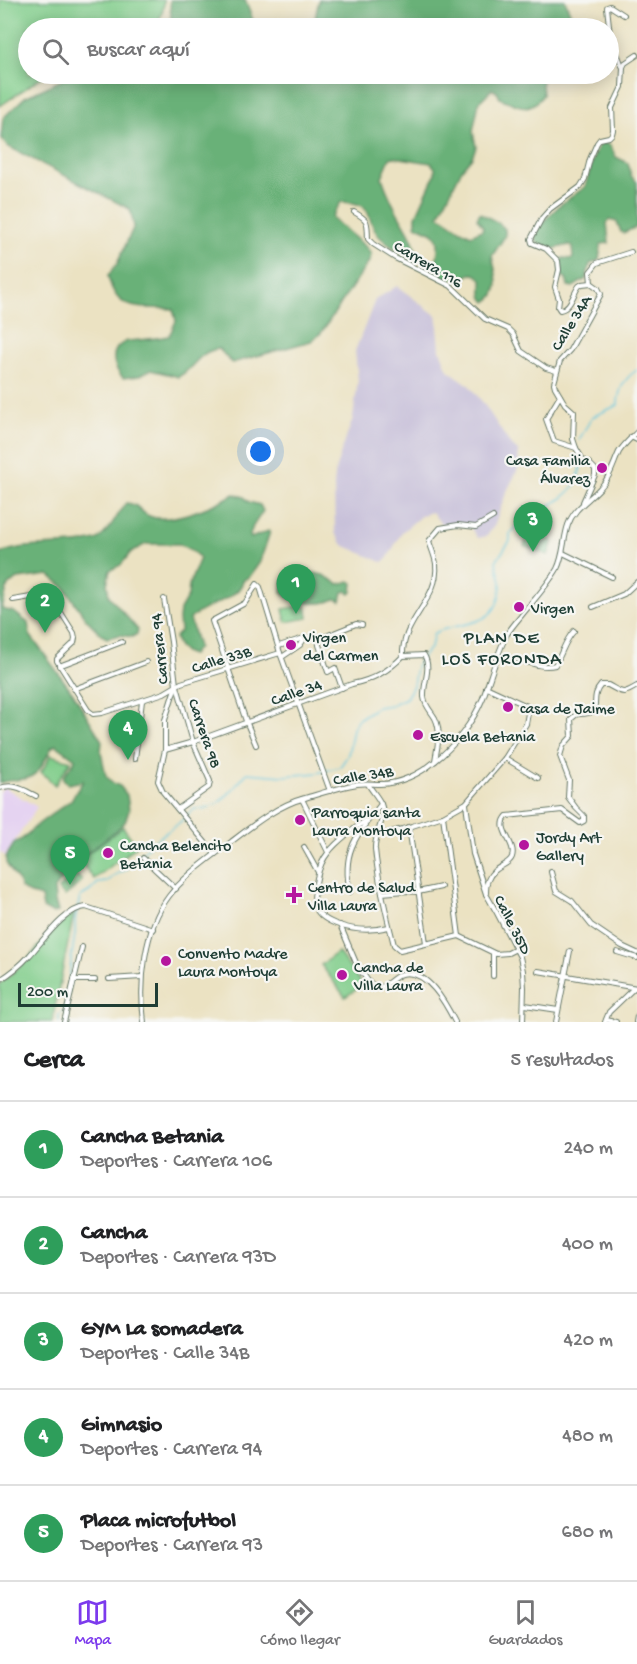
<!DOCTYPE html>
<html lang="es">
<meta charset="utf-8">
<style>
body{margin:0;font-family:"Gochi Hand",sans-serif;background:#f6f6f6;color:#202124}
.scale{position:absolute;left:18px;bottom:15px;width:140px;box-sizing:border-box;padding-left:6px;border:3px solid #1f3d34;border-top:0;font-size:16px;line-height:21px;white-space:nowrap;color:#1f3d34;-webkit-text-stroke:4px #f6f6f2;paint-order:stroke}
.you{position:absolute;left:261px;top:452px;width:21px;height:21px;margin:-15px;border:4px solid #fff;border-radius:50%;background:#1a73e8;box-shadow:0 0 0 9px #1a73e833}
.badge{display:grid;place-items:center;width:39px;height:39px;border-radius:50%;background:#7c3aed;color:#fff;font-size:20px;font-weight:700}
.pin{position:absolute;translate:-50% -50px;filter:drop-shadow(0 2px 3px #0008)}
.pin::after{content:'';position:absolute;top:32px;width:21px;height:18px;background:inherit;clip-path:polygon(0 0,100% 0,50% 100%)}
.list{margin:0;padding:0;list-style:none}
h2{display:flex;justify-content:space-between;align-items:center;height:78px;margin:0;padding:0 24px;font-size:26px}
h2 small{font-size:20px;font-weight:400;color:#757577}
.list li{display:grid;grid-template-columns:39px 1fr auto;gap:18px;align-items:center;box-sizing:border-box;height:96px;padding:0 24px;border-top:2px solid #e0e0e0}
.list b{display:block;font-size:22px;white-space:nowrap}
.list p{margin:0;font-size:20px;white-space:nowrap;color:#757577}
.list em{font-size:20px;font-style:normal;color:#757577}
.icon{flex:none;width:33px;height:33px;fill:none;stroke:currentColor;stroke-width:2;stroke-linecap:round;stroke-linejoin:round}
.map{position:relative;flex:none;width:637px;height:1022px;overflow:hidden}
.search{position:absolute;background:#fff;box-shadow:0 3px 15px #0003;left:18px;right:18px;top:18px;height:66px;display:flex;align-items:center;gap:15px;box-sizing:border-box;padding:0 21px;border-radius:33px;color:#757577;font-size:22px}
.sheet{height:558px;background:#fff}
nav{display:flex;justify-content:space-around;align-items:center;box-sizing:border-box;height:84px;border-top:2px solid #e0e0e0;background:#fff;font-size:16px;color:#757577}
nav a{display:grid;justify-items:center;gap:3px}
nav .on{color:#7c3aed}
.map>svg:first-child{display:block}
.built{fill:#e5d3f1}
.industrial{fill:#c7c0d9}
.green{fill:#82ce8c;stroke:#508660;stroke-width:1.5}
.forest{fill:#69b178;stroke:#447756;stroke-width:1.5}
.lines{fill:none;stroke-linecap:round;stroke-linejoin:round}
.stream{stroke:#60c6de;stroke-width:1.5}
.street-casing{stroke:#676;stroke-width:6}
.street{stroke:#fff;stroke-width:4}
.poi-dot{fill:#b5179e;stroke:#f6f6f2;stroke-width:2}
.labels{text-anchor:middle;stroke-width:4.5;stroke-linejoin:round;paint-order:stroke}
.street-label{font-size:16px;fill:#1f3d34;stroke:#f6f6f2}
.poi-label{font-size:16px;fill:#1f3d34;stroke:#f6f6f2;text-anchor:start}
.neighbourhood-label{font-size:18px;letter-spacing:1.5px;fill:#1f3d34;stroke:#f6f6f2}
</style>
<div class="map">
<svg width="637" height="1022" viewBox="0 0 637 1022">
<rect width="100%" height="100%" fill="#f6f6f2"/>
<filter id="ink" filterUnits="userSpaceOnUse"><feTurbulence type="fractalNoise" baseFrequency=".0167" numOctaves="2"/><feDisplacementMap in="SourceGraphic" scale="12" xChannelSelector="R" yChannelSelector="G"/><feConvolveMatrix kernelMatrix="1 2 1 2 8 2 1 2 1" color-interpolation-filters="sRGB"/></filter>
<filter id="wash" filterUnits="userSpaceOnUse"><feTurbulence type="fractalNoise" baseFrequency=".008" numOctaves="4" result="noise"/><feDisplacementMap in="SourceGraphic" scale="24" xChannelSelector="R" yChannelSelector="G"/><feGaussianBlur stdDeviation="1.35" result="paint"/><feColorMatrix in="noise" values="0 0 0 0 0 0 0 0 0 0 0 0 0 0 0 0 0 1.4 0 .05"/><feComposite in="paint" operator="in"/></filter>
<g filter="url(#wash)">
<rect width="100%" height="100%" fill="#ebe2c2"/>
<polygon class="built" points="4,787 37,807 5,856 0,852 0,792"/>
<polygon class="industrial" points="397,286 437,316 440,350 448,370 468,384 484,404 510,444 518,451 519,467 506,493 495,524 487,536 478,538 470,527 441,524 432,512 422,515 402,532 387,559 382,562 343,545 335,533 334,485 336,467 353,418 358,380 355,351 375,300"/>
<g class="green">
<path d="M0,0H164C164,10 160,20 154,28H28V74H50L42,77L0,106Z"/>
<polygon points="530,533 553,541 548,555 524,546"/>
<polygon points="306,605 308,618 286,622 283,609"/>
<polygon points="50,755 71,761 55,785 41,772 47,763"/>
<polygon points="123,827 137,846 94,879 79,860"/>
<polygon points="75,873 82,881 65,896 58,889"/>
<path d="M74,913L52,1022H0V984C11,974 23,965 32,954C47,937 54,926 74,913Z"/>
<polygon points="338,952 363,985 345,997 321,965"/>
</g>
<g class="forest">
<polygon points="170,0 245,0 256,28 163,28 171,18"/>
<polygon points="319,0 565,0 572,18 577,21 578,28 313,28"/>
<path d="M75,74H541L543,95C529,114 519,106 500,98L497,92L492,89L479,102L473,131L476,147L472,157L462,169L439,215L461,230L471,235L482,230L483,227L477,218L480,213L499,223L505,229V236L492,256C495,272 504,292 486,302C479,296 483,287 482,279C479,277 477,275 474,274C467,274 471,275 465,277C458,280 443,280 438,274C431,265 445,244 433,233C428,230 421,228 416,225V216L435,174V168L431,163L394,157L390,158L382,177C385,188 390,198 395,208C401,221 420,244 415,259L412,260C401,253 389,246 380,237C362,218 379,203 341,202L332,216L333,219L367,248L371,254L370,260L321,333L311,341L232,363L219,349C197,351 195,369 178,377L172,375L150,370L139,376L123,378C113,367 108,350 125,342C129,340 135,341 140,340C149,339 160,338 169,336L176,321L173,309C143,306 117,316 108,276L117,264L134,226L130,209L7,146L1,137L3,118L25,97Z"/>
<polygon points="602,142 610,145 616,157 628,163 631,176 637,182 637,227 623,233 621,232 617,222 609,220 607,223 609,243 601,244 599,260 590,264 586,279 573,287 568,286 566,278 561,276 561,260 563,258 572,259 573,257 572,246 569,245 553,249 536,242 535,236 542,223 560,205 585,187 593,159 598,147"/>
<path d="M234,494L244,497L249,502L260,505L263,511L253,526L250,535L251,538L268,531L270,532L260,562L251,575L243,581C238,601 204,604 190,619L198,647L192,655C183,653 177,646 175,637L180,631L179,619L180,610L188,596L189,585L200,558L191,550L179,544H146L131,552L121,565L110,570L107,584L109,596L138,630L137,634L132,637L120,635L107,638L103,636L86,619L64,587L49,575L18,579L8,585L2,609L14,612L28,623L30,635L73,693L102,741L101,752L106,776L113,783L120,786L127,795L129,810L125,822L119,828L78,860L73,870L54,888L55,901L58,912L52,913L43,908L41,897L28,893L21,888L17,879L13,874L6,863V857L15,842L22,839L37,825L71,800L83,781L68,784L63,779C64,771 73,767 75,759L56,745L52,747C45,759 40,776 24,779C16,780 8,780 0,783V554C19,543 60,547 83,543C90,541 96,541 101,537C112,527 117,514 126,503C140,504 139,512 149,516C169,525 216,505 234,494Z"/>
<path d="M314,573L323,575L339,584L350,581L353,583L352,592L350,594L347,591L343,592L341,601L337,599C333,599 330,601 327,602C315,605 290,602 282,593L283,582L292,576Z"/>
</g>
<g class="lines">
<g class="stream">
<path d="M579,440L592,417L618,405C618,390 625,378 637,370"/>
<path d="M59,1022V1015L65,1009L69,985L71,960L75,934V920L80,897L90,891L98,883L107,882L115,875L125,870L154,841L178,824L194,809C218,812 233,789 247,773L284,776L317,773L340,767L348,755L353,729L357,720L377,707L391,705L406,698L413,686L416,667L422,657L431,647L434,633C465,619 499,630 501,584C501,577 497,568 496,561L510,541V534L521,520L538,512L562,498L570,491L577,482L581,466"/>
</g>
</g>
</g>
<g filter="url(#ink)">
<g class="lines">
<g class="street-casing">
<g id="street">
<polyline points="622,66 610,35 607,7 610,6 624,15"/>
<path d="M354,212C370,221 367,222 368,239L373,244L395,258L451,286L485,319L508,329L513,334L521,351L546,368L556,371"/>
<path d="M591,283L582,284L579,286C573,294 571,308 560,310L558,307L559,299L555,287L559,270L558,261L546,249L532,243L531,239L542,218L550,209L580,187L585,179L590,159L597,143L600,139L609,137L612,134L613,130L612,108L622,87L623,67L625,63L637,55"/>
<polyline points="560,396 546,419 554,441 576,448"/>
<polyline points="631,437 637,440"/>
<polyline points="583,502 595,475 595,469 589,463 583,460 576,448 573,439 574,412 565,404 555,387 554,383 560,361 570,350 601,294 598,288 591,283 590,272 597,263 631,252"/>
<polyline points="563,553 612,577"/>
<polyline points="164,599 171,642 176,685 165,720 165,750 158,781 163,792 215,854"/>
<polyline points="13,600 43,595 53,600 74,633 75,638 74,643 57,659 57,661 88,710 93,714 102,713 164,693 181,683 280,653"/>
<polyline points="593,607 624,594 637,582"/>
<polyline points="318,637 319,645 328,672 335,668 342,688"/>
<polyline points="279,646 304,638"/>
<polyline points="282,657 300,645 305,638 326,636 356,624 362,625"/>
<path d="M498,657C517,655 536,670 555,665C562,654 565,640 574,631"/>
<polyline points="59,666 122,642"/>
<polyline points="177,686 193,742 210,781 209,787 178,809"/>
<polyline points="74,689 146,662"/>
<polyline points="256,745 246,721 212,621 245,603 257,584 260,587 280,653 330,791"/>
<path d="M165,750L193,742L352,684C372,680 389,671 403,656"/>
<polyline points="505,758 538,778"/>
<polyline points="135,759 142,701"/>
<path d="M435,761C437,747 442,732 435,718C431,711 425,706 424,697C423,682 432,668 424,655L403,656C401,621 440,599 436,564C435,556 431,548 429,541L440,528L458,525L476,527L493,517"/>
<path d="M368,784C372,791 378,797 381,804C387,818 374,834 375,849C378,881 386,914 394,945L400,950L459,936"/>
<path d="M0,788C14,783 24,790 36,796"/>
<polyline points="302,799 328,852"/>
<polyline points="466,804 473,854 486,894 497,913 520,957 523,971 524,988 523,1022"/>
<polyline points="443,816 459,936"/>
<path d="M370,818C358,825 336,842 328,853C322,860 319,869 317,878C311,903 312,916 339,925C356,931 372,931 389,927"/>
<polyline points="409,827 426,943"/>
<polyline points="376,836 403,829 443,816 466,803 505,758 526,724 528,713 527,706 486,687"/>
<polyline points="304,847 318,872"/>
<polyline points="143,858 176,889"/>
<polyline points="551,872 556,891 572,901 591,925 622,946 637,953"/>
<path d="M350,892C341,851 357,835 381,804"/>
<polyline points="382,893 405,891 418,892 441,887"/>
<path d="M486,894C486,890 486,884 488,880C493,866 509,866 512,857C517,843 495,829 507,816L562,810L580,823L584,821V816L576,808L568,797L569,780L560,756L563,746L572,736L571,719L577,714C607,715 587,700 601,685H608C623,693 622,695 637,686"/>
<path d="M340,925L357,965L370,984L382,987C389,983 395,976 402,974C427,968 446,1004 455,1022"/>
<polyline points="459,936 496,954 508,953 516,949"/>
<polyline points="617,952 637,958"/>
<polyline points="493,953 493,976"/>
<polyline points="538,971 637,988"/>
<polyline points="109,979 142,977"/>
<path d="M0,980C11,973 21,965 29,956C43,941 65,908 86,907L153,929"/>
<polyline points="74,980 95,980"/>
<polyline points="525,1005 558,1010"/>
<polyline points="606,1020 616,1022"/>
<polyline points="64,1022 82,947"/>
<path d="M144,1022C139,982 144,929 169,896C185,875 211,858 231,842C253,825 278,805 305,798C322,793 340,787 357,784C365,783 373,784 380,784C399,784 420,774 434,762C455,746 473,722 483,698C491,676 497,654 507,634C511,628 516,622 521,616C533,601 547,586 557,569C564,555 563,540 568,525C574,508 588,501 600,488C610,478 613,465 619,452C624,444 631,438 637,432"/>
<polyline points="556,1022 570,951"/>
<polyline points="605,1022 609,1012 634,988"/>
<polyline points="636,1022 637,1016"/>
</g>
</g>
<use href="#street" class="street"/>
</g>
</g>
<g class="poi-dot">
<circle cx="602" cy="468" r="6"/>
<circle cx="519" cy="607" r="6"/>
<circle cx="291" cy="645" r="6"/>
<circle cx="508" cy="707" r="6"/>
<circle cx="418" cy="735" r="6"/>
<circle cx="300" cy="820" r="6"/>
<circle cx="524" cy="845" r="6"/>
<circle cx="108" cy="853" r="6"/>
<path d="M291 886h6v6h6v6h-6v6h-6v-6h-6v-6h6z"/>
<circle cx="166" cy="961" r="6"/>
<circle cx="342" cy="975" r="6"/>
</g>
<g class="labels">
<g class="street-label">
<text transform="translate(429 263) rotate(31)" y="6">Carrera 116</text>
<text transform="translate(570 322) rotate(-58)" y="6">Calle 34A</text>
<text transform="translate(158 649) rotate(-96)" y="6">Carrera 94</text>
<text transform="translate(221 658) rotate(-17)" y="6">Calle 33B</text>
<text transform="translate(296 691) rotate(-19)" y="6">Calle 34</text>
<text transform="translate(206 733) rotate(71)" y="6">Carrera 98</text>
<text transform="translate(363 774) rotate(-9)" y="6">Calle 34B</text>
<text transform="translate(514 924) rotate(63)" y="6">Calle 35D</text>
</g>
<g class="poi-label">
<text x="590" y="465" text-anchor="end">Casa Familia<tspan x="590" dy="18">Álvarez</tspan></text>
<text x="531" y="613">Virgen</text>
<text x="303" y="642">Virgen<tspan x="303" dy="18">del Carmen</tspan></text>
<text x="520" y="713">casa de Jaime</text>
<text x="430" y="741">Escuela Betania</text>
<text x="312" y="817">Parroquia santa<tspan x="312" dy="18">Laura Montoya</tspan></text>
<text x="536" y="842">Jordy Art<tspan x="536" dy="18">Gallery</tspan></text>
<text x="120" y="850">Cancha Belencito<tspan x="120" dy="18">Betania</tspan></text>
<text x="308" y="892">Centro de Salud<tspan x="308" dy="18">Villa Laura</tspan></text>
<text x="178" y="958">Convento Madre<tspan x="178" dy="18">Laura Montoya</tspan></text>
<text x="354" y="972">Cancha de<tspan x="354" dy="18">Villa Laura</tspan></text>
</g>
<g class="neighbourhood-label">
<text x="502" y="643">PLAN DE<tspan x="502" dy="21">LOS FORONDA</tspan></text>
</g>
</g>
</svg>
<div class="scale">200 m</div>
<div class="you"></div>
<div class="pin badge" style="left:296px;top:614px;background:#2e9e5b">1</div>
<div class="pin badge" style="left:45px;top:633px;background:#2e9e5b">2</div>
<div class="pin badge" style="left:533px;top:552px;background:#2e9e5b">3</div>
<div class="pin badge" style="left:128px;top:760px;background:#2e9e5b">4</div>
<div class="pin badge" style="left:70px;top:885px;background:#2e9e5b">5</div>
<div class="search"><svg class="icon" aria-label="search" viewBox="0 0 24 24"><circle cx="10" cy="10" r="6"/><path d="M15 15l6 6"/></svg>Buscar aquí</div>
</div>
<section class="sheet">
<h2>Cerca<small>5 resultados</small></h2>
<ul class="list">
<li><span class="badge" style="background:#2e9e5b">1</span><div><b>Cancha Betania</b><p>Deportes · Carrera 106</p></div><em>240 m</em></li>
<li><span class="badge" style="background:#2e9e5b">2</span><div><b>Cancha</b><p>Deportes · Carrera 93D</p></div><em>400 m</em></li>
<li><span class="badge" style="background:#2e9e5b">3</span><div><b>GYM La somadera</b><p>Deportes · Calle 34B</p></div><em>420 m</em></li>
<li><span class="badge" style="background:#2e9e5b">4</span><div><b>Gimnasio</b><p>Deportes · Carrera 94</p></div><em>480 m</em></li>
<li><span class="badge" style="background:#2e9e5b">5</span><div><b>Placa microfutbol</b><p>Deportes · Carrera 93</p></div><em>680 m</em></li>
</ul>
</section>
<nav>
<a class="on"><svg class="icon" aria-label="map" viewBox="0 0 24 24"><path d="M3 6l6-2 6 2 6-2v14l-6 2-6-2-6 2zM9 4v14M15 6v14"/></svg>Mapa</a>
<a><svg class="icon" aria-label="directions" viewBox="0 0 24 24"><path d="M12 3l9 9-9 9-9-9zM9 14v-3h6M13 9l2 2-2 2"/></svg>Cómo llegar</a>
<a><svg class="icon" aria-label="saved" viewBox="0 0 24 24"><path d="M7 4h10v16l-5-4-5 4z"/></svg>Guardados</a>
</nav>
